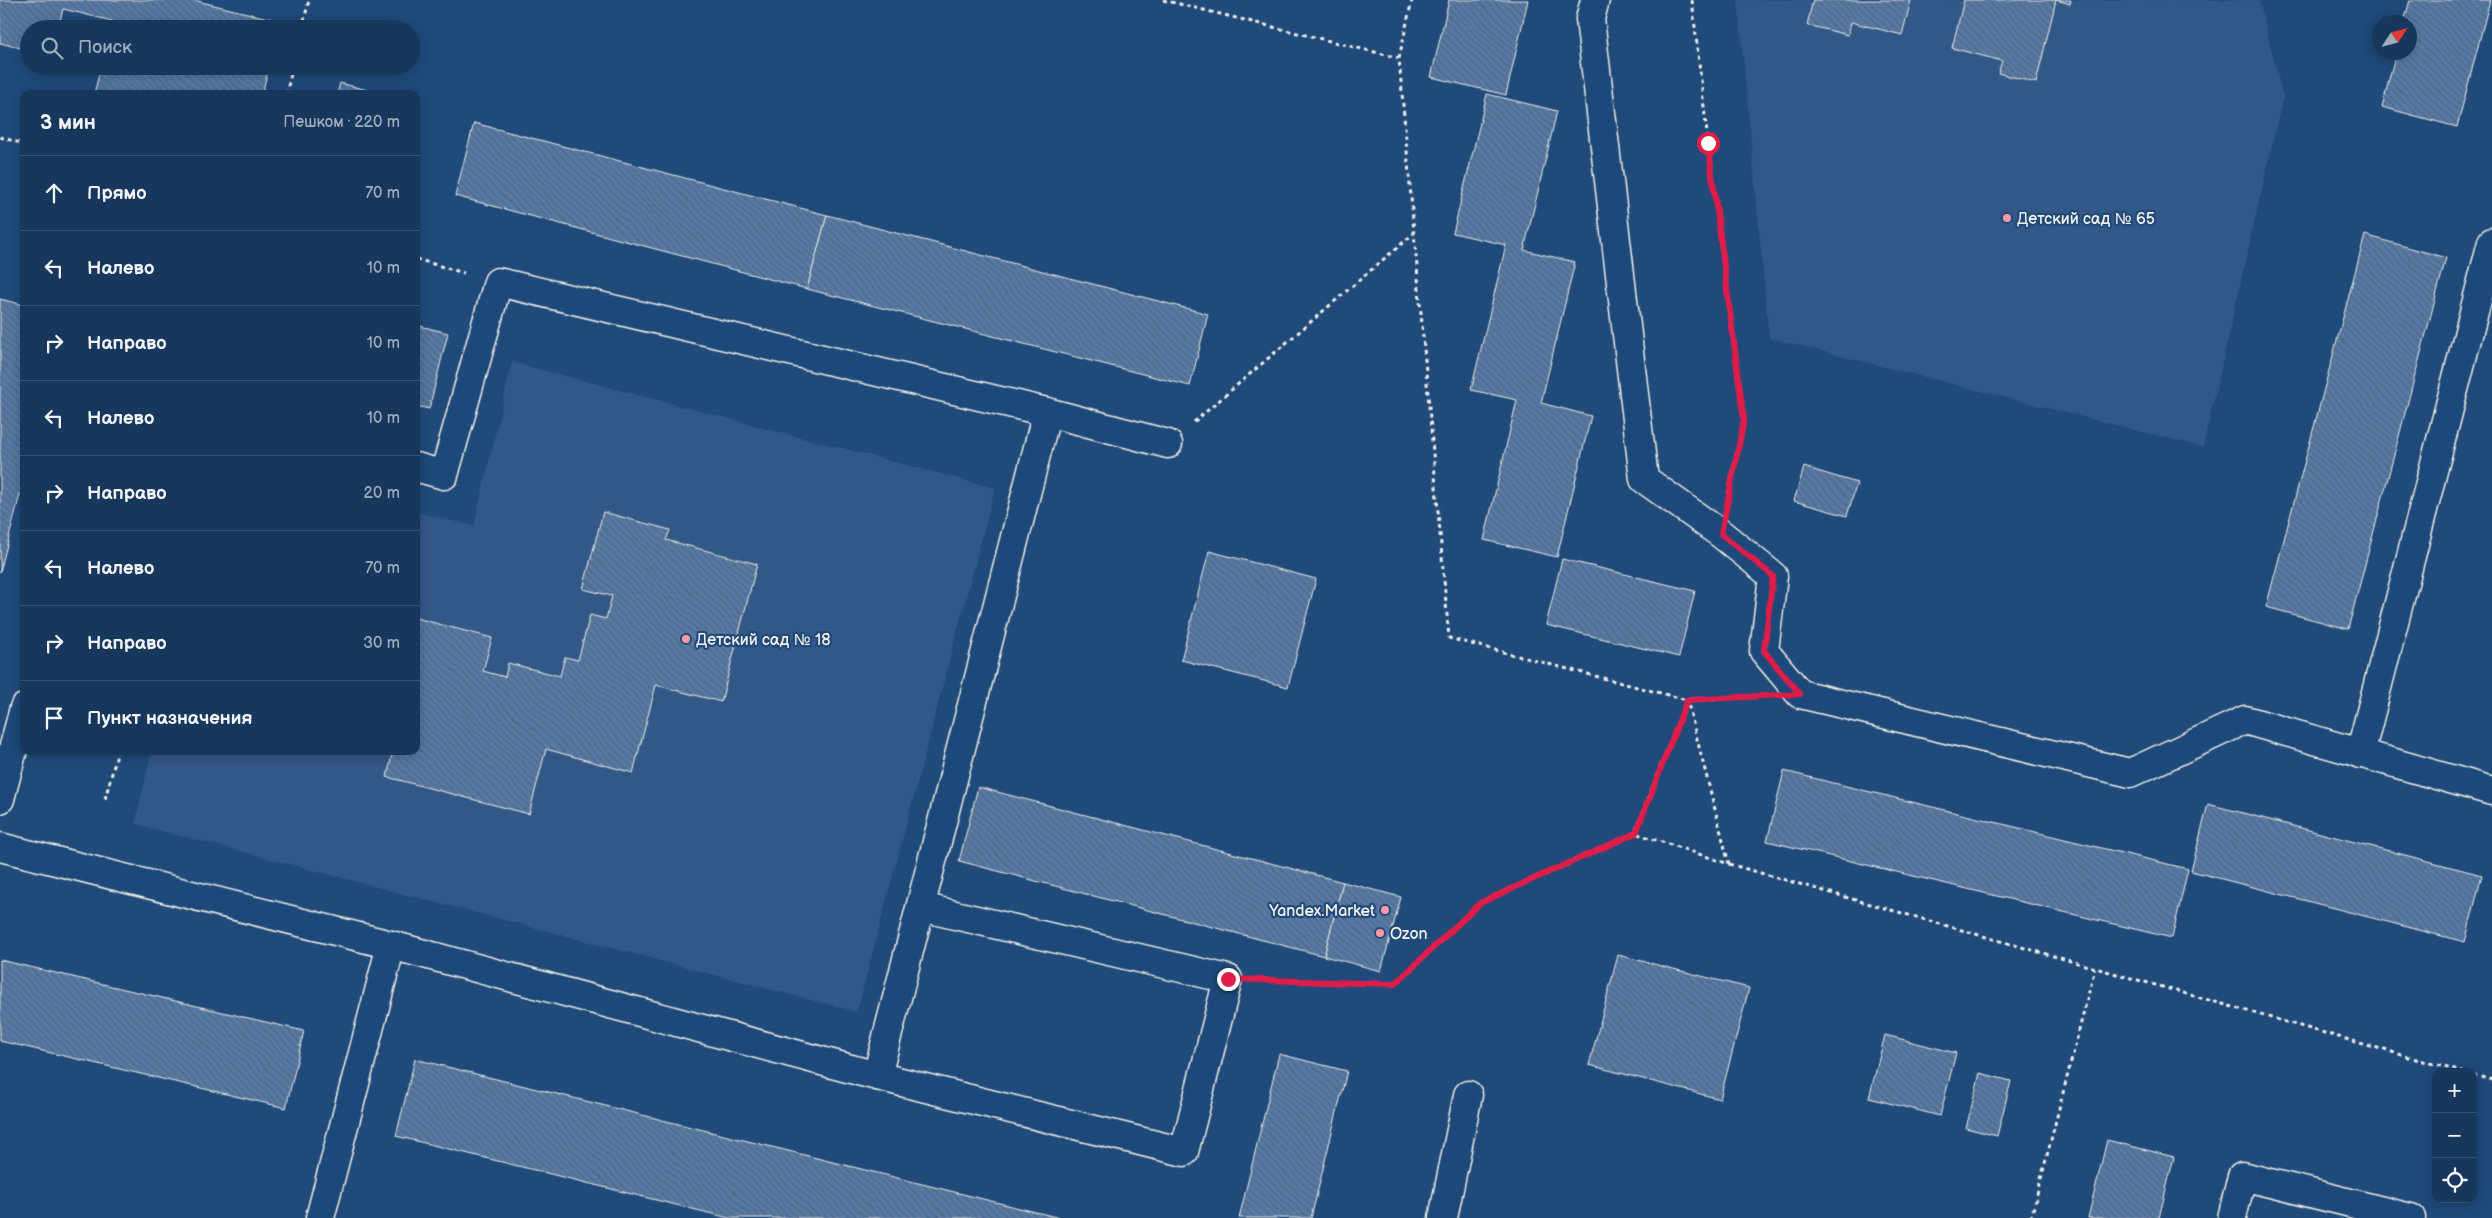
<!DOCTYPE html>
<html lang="ru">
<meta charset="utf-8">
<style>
body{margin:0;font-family:"Balsamiq Sans",sans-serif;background:#203f62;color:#f1f3f6}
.controls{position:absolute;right:15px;bottom:15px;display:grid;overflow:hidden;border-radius:10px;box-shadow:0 2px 12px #0003}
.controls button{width:45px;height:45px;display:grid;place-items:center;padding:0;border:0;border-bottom:1px solid #365272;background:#17385c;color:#f1f3f6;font:25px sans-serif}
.compass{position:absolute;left:2372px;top:15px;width:45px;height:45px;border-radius:50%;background:#17385c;box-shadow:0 2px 12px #0003;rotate:54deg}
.stop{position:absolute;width:15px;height:15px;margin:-11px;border:4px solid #e11d48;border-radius:50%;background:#fff}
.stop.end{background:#e11d48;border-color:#fff;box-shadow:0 1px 5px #0008}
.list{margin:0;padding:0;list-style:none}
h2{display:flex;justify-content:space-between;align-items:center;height:65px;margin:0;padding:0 20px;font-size:21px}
h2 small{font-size:16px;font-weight:400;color:#9eacbb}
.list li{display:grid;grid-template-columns:32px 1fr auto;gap:15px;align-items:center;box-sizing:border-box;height:75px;padding:0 20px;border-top:1px solid #365272}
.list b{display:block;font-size:19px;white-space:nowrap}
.list em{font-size:16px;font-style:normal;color:#9eacbb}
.icon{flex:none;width:28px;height:28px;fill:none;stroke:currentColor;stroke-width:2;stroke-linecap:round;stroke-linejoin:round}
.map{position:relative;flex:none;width:2492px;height:1218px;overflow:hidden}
.search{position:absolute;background:#17385c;box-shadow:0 2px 12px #0003;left:20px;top:20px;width:400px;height:55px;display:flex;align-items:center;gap:12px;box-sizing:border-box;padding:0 18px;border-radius:28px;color:#9eacbb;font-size:19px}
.panel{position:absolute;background:#17385c;box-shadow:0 2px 12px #0003;left:20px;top:90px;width:400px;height:665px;border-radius:10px}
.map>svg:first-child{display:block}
.built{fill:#305887}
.building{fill:url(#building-back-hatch);stroke:#f4f1e8}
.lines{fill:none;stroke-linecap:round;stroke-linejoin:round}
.minor-casing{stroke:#f4f1e8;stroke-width:31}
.path{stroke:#f4f1e8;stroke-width:3;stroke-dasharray:4 4;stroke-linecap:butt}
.minor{stroke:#1f4a7a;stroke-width:28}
.route{stroke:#e11d48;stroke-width:6}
.poi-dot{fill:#ff9aa2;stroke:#1f4a7a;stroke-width:2}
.labels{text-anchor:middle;stroke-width:4.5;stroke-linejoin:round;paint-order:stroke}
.poi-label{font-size:16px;fill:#f4f1e8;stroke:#1f4a7a;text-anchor:start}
</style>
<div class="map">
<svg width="2492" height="1218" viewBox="0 0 2492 1218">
<defs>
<pattern id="building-back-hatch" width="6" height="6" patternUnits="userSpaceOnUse" patternTransform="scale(1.25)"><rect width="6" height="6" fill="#577aa6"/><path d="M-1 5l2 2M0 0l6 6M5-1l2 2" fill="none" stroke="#51647b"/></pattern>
</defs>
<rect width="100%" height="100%" fill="#1f4a7a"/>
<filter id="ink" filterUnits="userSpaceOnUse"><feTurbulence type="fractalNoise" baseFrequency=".02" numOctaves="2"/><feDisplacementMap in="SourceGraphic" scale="10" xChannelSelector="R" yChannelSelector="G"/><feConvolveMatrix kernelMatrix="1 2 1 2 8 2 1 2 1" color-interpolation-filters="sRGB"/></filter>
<g filter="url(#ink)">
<g class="built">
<polygon points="1738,0 2259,0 2283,97 2203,447 1769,338"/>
<polygon points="512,362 995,488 857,1012 135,824 152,751 416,751 416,512 474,526"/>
</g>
<g class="building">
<polygon points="0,0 193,0 280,21 278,29 110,29 112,21 63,9 58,29 29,29 29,50 0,43"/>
<polygon points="1449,0 1528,0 1506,95 1431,77"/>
<polygon points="1813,0 1911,0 1902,35 1851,22 1848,35 1807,25"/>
<polygon points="1964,0 2071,0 2070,4 2056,0 2036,83 1998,73 2002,61 1952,48"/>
<polygon points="2410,0 2490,0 2457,127 2382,107 2396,52 2410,52 2410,22 2404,22"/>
<polygon points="101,66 269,66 262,94 94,94"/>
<polygon points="340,83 375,92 375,94 337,94"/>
<polygon points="1487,94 1557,111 1524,250 1575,262 1541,403 1591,416 1557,557 1484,540 1517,400 1471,390 1506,245 1453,233"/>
<polygon points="474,123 827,215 807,289 455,196"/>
<polygon points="827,215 1208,314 1190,386 807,289"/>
<polygon points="2365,235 2446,258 2348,629 2266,607"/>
<polygon points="0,299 24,305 24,479 0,572"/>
<polygon points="416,325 448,333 429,409 416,406"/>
<polygon points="1804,467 1857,483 1847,516 1794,501"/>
<polygon points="603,512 670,530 666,540 757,564 721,702 656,685 633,773 546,749 529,814 387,777 393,751 416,751 416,618 492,638 483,671 505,677 508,663 560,676 565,657 578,660 590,615 606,619 612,596 583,589"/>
<polygon points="1209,551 1316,579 1288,687 1181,660"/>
<polygon points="1562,559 1695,591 1679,657 1546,625"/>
<polygon points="1784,771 2188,869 2172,938 1767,841"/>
<polygon points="978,787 1343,882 1324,956 959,861"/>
<polygon points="2208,804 2482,875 2465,942 2191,871"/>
<polygon points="1343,882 1401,897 1381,971 1324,956"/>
<polygon points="1618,955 1749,988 1720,1099 1589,1065"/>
<polygon points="0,960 304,1031 286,1108 0,1041"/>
<polygon points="1885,1035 1956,1053 1940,1116 1869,1098"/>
<polygon points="1279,1054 1347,1071 1311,1218 1239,1218"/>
<polygon points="415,1059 1060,1218 729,1218 396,1136"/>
<polygon points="1980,1073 2011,1081 1997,1136 1966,1128"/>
<polygon points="2107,1140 2174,1157 2159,1218 2088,1218"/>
</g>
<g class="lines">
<g class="minor-casing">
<g id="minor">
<polyline points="1595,0 1590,19 1644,479 1721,534 1773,576 1764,651 1800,694 2130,773 2245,720 2492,791"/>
<polyline points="1047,412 1168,444"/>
<polyline points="2360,754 2492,242"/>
<polyline points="0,799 24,708"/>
<polyline points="0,847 391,945"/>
<polyline points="877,1076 1184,1152 1228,979 921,907"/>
<polyline points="320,1218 391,945 877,1076 1047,412 498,282 444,475 416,467"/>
<polyline points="1443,1218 1468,1095"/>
<polyline points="2232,1218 2242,1176 2411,1218"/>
</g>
</g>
<g class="path">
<polyline points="1163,0 1399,58 1449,638 1687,700 1758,696"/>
<polyline points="1692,0 1708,143 1744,420 1728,497"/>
<polyline points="302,29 309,0"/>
<polyline points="1399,58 1412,0"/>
<polyline points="286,94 293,66"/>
<polyline points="0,137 24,144"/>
<polyline points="416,259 464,273"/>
<polyline points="1194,422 1413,234"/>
<polyline points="105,799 118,751"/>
<polyline points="1729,864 2462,1072"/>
<polyline points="1263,980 1395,984 1480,903 1635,833 1687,700 1729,864 1635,833"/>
<polyline points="2473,1075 2492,1080"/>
<polyline points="2031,1218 2095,968"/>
</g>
<use href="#minor" class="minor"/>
</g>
</g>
<g class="lines" filter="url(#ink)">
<polyline class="route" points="1228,979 1395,984 1480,903 1636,833 1687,700 1800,694 1764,651 1773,576 1721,534 1744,420 1708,143"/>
</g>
<g class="poi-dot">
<circle cx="2007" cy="218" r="5"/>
<circle cx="686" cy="639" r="5"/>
<circle cx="1385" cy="910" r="5"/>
<circle cx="1380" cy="933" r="5"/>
</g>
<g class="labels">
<g class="poi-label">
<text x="2017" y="224">Детский сад № 65</text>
<text x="696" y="645">Детский сад № 18</text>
<text x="1375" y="916" text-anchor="end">Yandex.Market</text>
<text x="1390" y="939">Ozon</text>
</g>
</g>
</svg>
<div class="controls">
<button>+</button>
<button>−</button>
<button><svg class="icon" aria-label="locate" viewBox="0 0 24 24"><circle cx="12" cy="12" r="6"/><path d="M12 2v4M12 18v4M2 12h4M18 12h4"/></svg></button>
</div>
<svg class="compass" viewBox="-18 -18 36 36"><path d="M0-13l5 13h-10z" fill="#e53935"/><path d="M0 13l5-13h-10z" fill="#9eacbb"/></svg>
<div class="stop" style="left:1708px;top:143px"></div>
<div class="stop end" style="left:1228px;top:979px"></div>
<div class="search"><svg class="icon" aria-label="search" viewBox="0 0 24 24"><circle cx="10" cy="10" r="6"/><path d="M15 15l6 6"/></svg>Поиск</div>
<section class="panel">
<h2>3 мин<small>Пешком · 220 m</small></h2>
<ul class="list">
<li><svg class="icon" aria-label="ahead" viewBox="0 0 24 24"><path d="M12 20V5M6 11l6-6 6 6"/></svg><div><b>Прямо</b></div><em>70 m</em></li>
<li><svg class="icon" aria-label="left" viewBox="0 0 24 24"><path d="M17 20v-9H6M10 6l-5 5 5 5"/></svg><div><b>Налево</b></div><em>10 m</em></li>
<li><svg class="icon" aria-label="right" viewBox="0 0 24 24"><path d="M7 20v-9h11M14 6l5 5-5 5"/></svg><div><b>Направо</b></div><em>10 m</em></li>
<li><svg class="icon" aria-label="left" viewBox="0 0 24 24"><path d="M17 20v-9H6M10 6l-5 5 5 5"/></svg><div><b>Налево</b></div><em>10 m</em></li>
<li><svg class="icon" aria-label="right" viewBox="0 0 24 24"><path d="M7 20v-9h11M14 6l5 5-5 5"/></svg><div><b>Направо</b></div><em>20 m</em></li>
<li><svg class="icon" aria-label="left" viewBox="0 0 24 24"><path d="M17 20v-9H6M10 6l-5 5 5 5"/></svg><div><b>Налево</b></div><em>70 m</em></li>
<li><svg class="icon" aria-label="right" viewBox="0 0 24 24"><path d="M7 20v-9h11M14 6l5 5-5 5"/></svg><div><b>Направо</b></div><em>30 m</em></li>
<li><svg class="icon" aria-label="arrive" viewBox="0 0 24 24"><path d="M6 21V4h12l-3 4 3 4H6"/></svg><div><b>Пункт назначения</b></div></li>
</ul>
</section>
</div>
